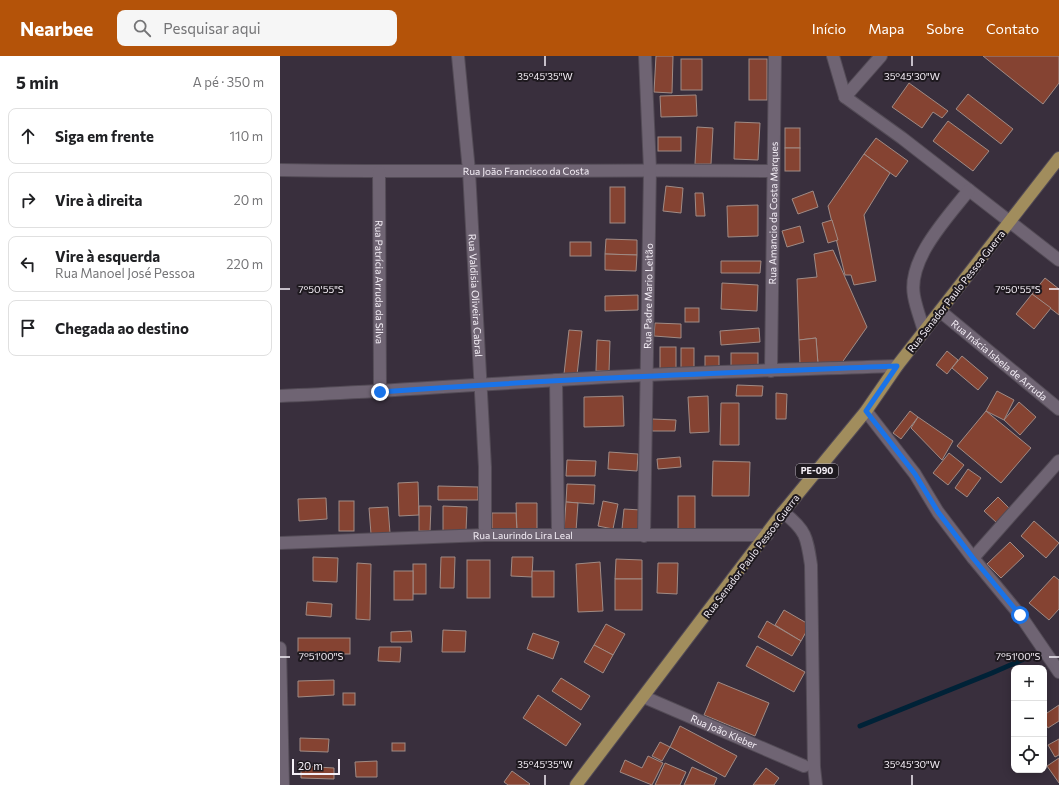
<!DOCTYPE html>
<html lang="pt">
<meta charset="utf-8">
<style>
body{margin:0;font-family:Commissioner,sans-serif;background:#f6f6f6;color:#202124}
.controls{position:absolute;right:12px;bottom:12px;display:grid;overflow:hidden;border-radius:8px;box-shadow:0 2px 10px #0003}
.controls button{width:36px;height:36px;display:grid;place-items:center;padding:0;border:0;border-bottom:1px solid #e0e0e0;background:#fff;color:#202124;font:20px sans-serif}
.scale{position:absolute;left:12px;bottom:10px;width:48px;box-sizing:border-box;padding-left:4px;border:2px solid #f5eff7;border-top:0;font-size:11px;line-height:14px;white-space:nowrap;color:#f5eff7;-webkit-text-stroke:3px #1e191f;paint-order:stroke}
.stop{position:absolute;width:12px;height:12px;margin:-9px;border:3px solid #1a73e8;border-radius:50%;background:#fff}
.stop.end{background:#1a73e8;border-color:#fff;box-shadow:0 1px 4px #0008}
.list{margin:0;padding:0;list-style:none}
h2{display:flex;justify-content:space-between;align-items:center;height:52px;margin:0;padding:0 16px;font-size:17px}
h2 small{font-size:13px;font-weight:400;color:#757577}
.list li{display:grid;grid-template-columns:26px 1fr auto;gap:12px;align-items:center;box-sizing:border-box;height:56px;margin:0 8px 8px;padding:0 8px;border:1px solid #e0e0e0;border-radius:8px}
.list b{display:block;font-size:15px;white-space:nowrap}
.list p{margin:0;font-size:13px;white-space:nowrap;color:#757577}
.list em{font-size:13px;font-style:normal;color:#757577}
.icon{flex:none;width:22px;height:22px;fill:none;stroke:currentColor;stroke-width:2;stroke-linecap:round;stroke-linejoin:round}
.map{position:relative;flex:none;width:779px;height:729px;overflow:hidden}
header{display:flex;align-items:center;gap:24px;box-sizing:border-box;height:56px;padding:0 20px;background:#b45309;color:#fff}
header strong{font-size:19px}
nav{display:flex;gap:22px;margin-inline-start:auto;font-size:14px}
.search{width:280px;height:36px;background:#f6f6f6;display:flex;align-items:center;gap:10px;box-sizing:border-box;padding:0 14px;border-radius:8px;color:#757577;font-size:15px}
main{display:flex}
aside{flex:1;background:#fff}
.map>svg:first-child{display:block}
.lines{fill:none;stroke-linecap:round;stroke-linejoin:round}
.stream{stroke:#002237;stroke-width:5}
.building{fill:#854332;stroke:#a08b85}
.minor-casing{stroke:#534b56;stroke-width:14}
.major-casing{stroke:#534b56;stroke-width:14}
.minor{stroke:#6f6473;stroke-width:12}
.major{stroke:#a18d5d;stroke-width:12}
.route{stroke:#1a73e8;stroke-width:5}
.ticks{fill:none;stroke:#f5eff7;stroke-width:1.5}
.labels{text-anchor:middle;stroke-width:4;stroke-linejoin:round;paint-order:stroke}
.shield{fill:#1e191f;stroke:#b4afb6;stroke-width:1}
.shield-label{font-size:9px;font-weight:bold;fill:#f5eff7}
.street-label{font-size:10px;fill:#f5eff7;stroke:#1e191f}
.ticks-label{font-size:10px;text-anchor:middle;fill:#f5eff7;stroke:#1e191f;stroke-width:4;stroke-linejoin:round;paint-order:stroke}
</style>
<header>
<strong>Nearbee</strong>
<div class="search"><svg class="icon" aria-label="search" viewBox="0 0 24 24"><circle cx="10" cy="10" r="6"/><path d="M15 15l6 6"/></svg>Pesquisar aqui</div>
<nav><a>Início</a><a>Mapa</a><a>Sobre</a><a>Contato</a></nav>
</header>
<main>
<aside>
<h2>5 min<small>A pé · 350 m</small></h2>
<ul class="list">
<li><svg class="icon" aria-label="ahead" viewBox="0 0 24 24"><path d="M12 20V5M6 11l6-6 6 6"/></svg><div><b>Siga em frente</b></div><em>110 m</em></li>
<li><svg class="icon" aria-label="right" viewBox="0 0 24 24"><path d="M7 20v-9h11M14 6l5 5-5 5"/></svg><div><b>Vire à direita</b></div><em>20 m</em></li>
<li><svg class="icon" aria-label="left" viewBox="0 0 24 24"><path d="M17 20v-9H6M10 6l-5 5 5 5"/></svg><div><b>Vire à esquerda</b><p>Rua Manoel José Pessoa</p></div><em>220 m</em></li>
<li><svg class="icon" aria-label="arrive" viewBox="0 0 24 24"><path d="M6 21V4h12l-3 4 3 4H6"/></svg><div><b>Chegada ao destino</b></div></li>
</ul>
</aside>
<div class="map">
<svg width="779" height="729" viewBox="0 0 779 729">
<rect width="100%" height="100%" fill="#392f3d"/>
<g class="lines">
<polyline class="stream" points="580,670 712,617 744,603"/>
</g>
<g class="building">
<polygon points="376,0 393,0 392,37 374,36"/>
<polygon points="703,0 779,0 779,27 763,48"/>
<rect x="401" y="3" width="21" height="31"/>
<rect x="469" y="3" width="18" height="41"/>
<polygon points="629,27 668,55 662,62 653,56 642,72 612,51"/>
<polygon points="688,38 733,73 721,88 676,53"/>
<polygon points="416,39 417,60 381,61 380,40"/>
<polygon points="668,65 709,95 693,115 653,85"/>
<polygon points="455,66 480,67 478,104 454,103"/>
<polygon points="417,71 433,72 431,108 415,108"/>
<rect x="505" y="72" width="15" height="20"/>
<rect x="378" y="81" width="23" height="14"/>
<polygon points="596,82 628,105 616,121 584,98"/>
<rect x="505" y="92" width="15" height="23"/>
<polygon points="584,98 610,117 584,159 596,225 574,229 571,219 565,219 548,150"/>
<polygon points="386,130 403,132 401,157 383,155"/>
<rect x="330" y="131" width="15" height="36"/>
<polygon points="533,135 538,151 518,158 512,143"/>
<polygon points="415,137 423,137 425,160 416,160"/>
<polygon points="478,149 478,180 448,181 447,150"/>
<polygon points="552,164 558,184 548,187 542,167"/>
<polygon points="520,170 524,186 507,191 502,175"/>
<polygon points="326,183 357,184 357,199 325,198"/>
<rect x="290" y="186" width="21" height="14"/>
<polygon points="553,194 587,271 561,308 538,308 536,282 519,284 517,223 537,221 534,198"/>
<polygon points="325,198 357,199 356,215 325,214"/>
<polygon points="441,205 481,205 480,217 441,217"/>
<polygon points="765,222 779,233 779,259 752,238"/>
<polygon points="442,227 478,229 477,255 441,253"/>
<polygon points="752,238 771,252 754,273 736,258"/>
<polygon points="358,239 358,254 325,255 325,240"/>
<rect x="405" y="252" width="14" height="14"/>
<polygon points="375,267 401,268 401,282 374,280"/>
<polygon points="479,272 480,286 441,289 440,275"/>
<polygon points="289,274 302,275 297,319 284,318"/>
<polygon points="536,282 538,308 520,309 519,284"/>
<polygon points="317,284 330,285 329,315 316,315"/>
<rect x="380" y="291" width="16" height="23"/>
<rect x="401" y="292" width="13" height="23"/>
<polygon points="667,295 678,304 667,318 656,309"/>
<rect x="451" y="297" width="27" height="14"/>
<rect x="425" y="300" width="14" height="12"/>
<polygon points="682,300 708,322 698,334 672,312"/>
<polygon points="457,329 483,330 482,340 456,340"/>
<polygon points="717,335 734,344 724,364 706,355"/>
<polygon points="496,337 507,338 506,363 496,363"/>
<polygon points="343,340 344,370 304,371 304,341"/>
<polygon points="428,340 429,376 410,377 408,341"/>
<polygon points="739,346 756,361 740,379 724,364"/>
<polygon points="441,347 459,347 459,389 440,389"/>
<polygon points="630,355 638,361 621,383 613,377"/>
<polygon points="706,355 751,392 721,427 677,390"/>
<polygon points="638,361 673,385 662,404 631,372"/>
<polygon points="372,363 396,364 395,375 372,375"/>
<polygon points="329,396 358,398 357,415 328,413"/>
<polygon points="669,397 684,409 668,429 653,417"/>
<polygon points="400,401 401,411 378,413 377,403"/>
<polygon points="287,404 316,405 315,420 286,420"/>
<polygon points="433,405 470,406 469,440 432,440"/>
<polygon points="688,413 701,422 687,441 675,432"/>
<polygon points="138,426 139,459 119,460 118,427"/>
<polygon points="287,428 315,429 314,448 286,446"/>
<polygon points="158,430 198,431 198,444 158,444"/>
<rect x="398" y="440" width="17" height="34"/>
<polygon points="718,441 730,453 717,467 704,455"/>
<polygon points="46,442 47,463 19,465 18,443"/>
<rect x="59" y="445" width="15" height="30"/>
<polygon points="323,445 338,448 333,473 318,470"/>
<polygon points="286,446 298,447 296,475 284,474"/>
<polygon points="236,447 257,447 257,475 237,476"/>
<polygon points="139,450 151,450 150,475 139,475"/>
<polygon points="163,450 187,451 186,475 163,475"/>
<polygon points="108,451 110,477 91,478 89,452"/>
<polygon points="344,453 361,454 359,475 342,473"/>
<polygon points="212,457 236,457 237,476 212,476"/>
<polygon points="754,465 779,487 766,502 741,480"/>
<polygon points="730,486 744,500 721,522 707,508"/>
<polygon points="33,501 58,502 57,526 33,525"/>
<polygon points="161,501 175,501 174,532 160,532"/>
<polygon points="232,501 253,501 252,521 231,520"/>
<polygon points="336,503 362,504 362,523 335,523"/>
<rect x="187" y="504" width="23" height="38"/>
<polygon points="320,506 323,555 298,556 296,508"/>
<polygon points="77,507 91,508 90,564 76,563"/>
<polygon points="378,507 398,507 397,538 377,537"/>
<rect x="133" y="508" width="13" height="30"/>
<rect x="114" y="515" width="19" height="29"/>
<rect x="252" y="515" width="22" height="26"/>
<polygon points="774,520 779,524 779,553 769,564 749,547"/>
<rect x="335" y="523" width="27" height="31"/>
<polygon points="27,546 52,548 51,561 26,559"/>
<polygon points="504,554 530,569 521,585 495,569"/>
<polygon points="487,565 521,585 512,600 478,581"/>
<polygon points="326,568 345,578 333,599 314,589"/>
<polygon points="163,574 186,575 185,596 162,596"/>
<polygon points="131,575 132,586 111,586 111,576"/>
<polygon points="253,577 279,586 273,603 247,593"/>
<rect x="18" y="582" width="52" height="16"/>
<polygon points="314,589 333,599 323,617 304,606"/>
<polygon points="477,590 525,616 514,636 466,610"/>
<polygon points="99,591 121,591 120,606 98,605"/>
<polygon points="281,622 310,640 301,654 272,635"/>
<polygon points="54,624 54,639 18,641 18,625"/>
<polygon points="438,626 489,647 475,680 424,659"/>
<rect x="63" y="637" width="12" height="12"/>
<polygon points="258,639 301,668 286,690 243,662"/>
<polygon points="779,649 779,665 768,672 764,666 764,659"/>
<polygon points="400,670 457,700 445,721 390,691"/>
<polygon points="20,682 49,683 48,696 20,695"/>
<polygon points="779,683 779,699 775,701 768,689"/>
<polygon points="380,686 390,691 382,705 372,700"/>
<rect x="112" y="687" width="13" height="8"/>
<polygon points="368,700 383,707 372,729 340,716 345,704 362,712"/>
<polygon points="779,702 779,727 767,710"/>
<polygon points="97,705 97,721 76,721 75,706"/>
<polygon points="385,707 406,716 400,729 375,729"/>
<polygon points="21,710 54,712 54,723 21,722"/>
<polygon points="412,711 437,722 434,729 404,729"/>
<polygon points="486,712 499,722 494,729 473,729"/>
<polygon points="232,715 250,728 249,729 228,729 224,726"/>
</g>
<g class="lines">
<g class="minor-casing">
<g id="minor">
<path id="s1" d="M178,0L189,115L205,411V479"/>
<polyline points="553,0 565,41 622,82 779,204"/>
<polyline points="565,41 601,0"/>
<path id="s2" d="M0,114C164,117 328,113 493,115"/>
<path id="s3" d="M99,116L100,336"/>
<path id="s4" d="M660,255L779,353"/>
<path d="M644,275C641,264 636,252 634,240C627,203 668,161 689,134"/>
<path id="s5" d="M491,315L495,0"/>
<polyline points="276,324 278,479"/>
<path d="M0,340C122,335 244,325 366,319C450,315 533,313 617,310"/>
<polyline points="586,355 635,418 658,456 693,502 740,559 779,616"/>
<path d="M503,456C526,474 527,481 531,509L534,711L536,729"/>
<path id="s6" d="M364,480L370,113L365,0"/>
<path id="s7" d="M0,487L205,479H487"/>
<polyline points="693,502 779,405"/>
<polyline points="0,592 3,729"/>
<path id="s8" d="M364,641L524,710"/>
</g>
</g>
<g class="major-casing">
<polyline id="major" points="296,729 503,456 586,355 617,310 779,102"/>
</g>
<use href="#minor" class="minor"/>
<use href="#major" class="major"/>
</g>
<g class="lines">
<path class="route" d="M100,336C272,323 445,317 617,310L586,355L635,418L658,456L693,502L740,559"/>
</g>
<path class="ticks" d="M265,0V10M632,0V10M0,233H10M769,233H779M0,601H10M769,601H779M265,719V729M632,719V729"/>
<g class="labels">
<rect class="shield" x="516" y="408" width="42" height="14" rx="3"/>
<g class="shield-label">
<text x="537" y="418">PE-090</text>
</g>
<g class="street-label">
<text dy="4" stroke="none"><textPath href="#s2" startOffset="246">Rua João Francisco da Costa</textPath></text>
<text dy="4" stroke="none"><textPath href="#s5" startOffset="158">Rua Amancio da Costa Marques</textPath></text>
<text dy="4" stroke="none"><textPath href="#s3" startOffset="110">Rua Patrícia Arruda da Silva</textPath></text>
<text transform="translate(676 235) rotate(-52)" y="4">Rua Senador Paulo Pessoa Guerra</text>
<text dy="4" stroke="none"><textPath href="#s1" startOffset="240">Rua Valdisia Oliveira Cabral</textPath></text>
<text dy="4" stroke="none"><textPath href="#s6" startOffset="240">Rua Padre Mario Leitão</textPath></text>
<text dy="4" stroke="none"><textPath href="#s4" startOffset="77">Rua Inácia Isbela de Arruda</textPath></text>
<text dy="4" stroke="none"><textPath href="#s7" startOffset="243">Rua Laurindo Lira Leal</textPath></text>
<text transform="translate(471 500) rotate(-53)" y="4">Rua Senador Paulo Pessoa Guerra</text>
<text dy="4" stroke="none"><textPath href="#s8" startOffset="87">Rua João Kleber</textPath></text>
</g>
</g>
<g class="ticks-label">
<text x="265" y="24">35°45'35"W</text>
<text x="632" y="24">35°45'30"W</text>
<text x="41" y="237">7°50'55"S</text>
<text x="738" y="237">7°50'55"S</text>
<text x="41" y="604">7°51'00"S</text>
<text x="738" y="604">7°51'00"S</text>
<text x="265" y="712">35°45'35"W</text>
<text x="632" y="712">35°45'30"W</text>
</g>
</svg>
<div class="controls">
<button>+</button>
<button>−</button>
<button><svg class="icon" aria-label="locate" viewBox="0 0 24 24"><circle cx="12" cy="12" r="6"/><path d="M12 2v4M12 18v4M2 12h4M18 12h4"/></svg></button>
</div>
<div class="scale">20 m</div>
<div class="stop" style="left:740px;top:559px"></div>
<div class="stop end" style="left:100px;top:336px"></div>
</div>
</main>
